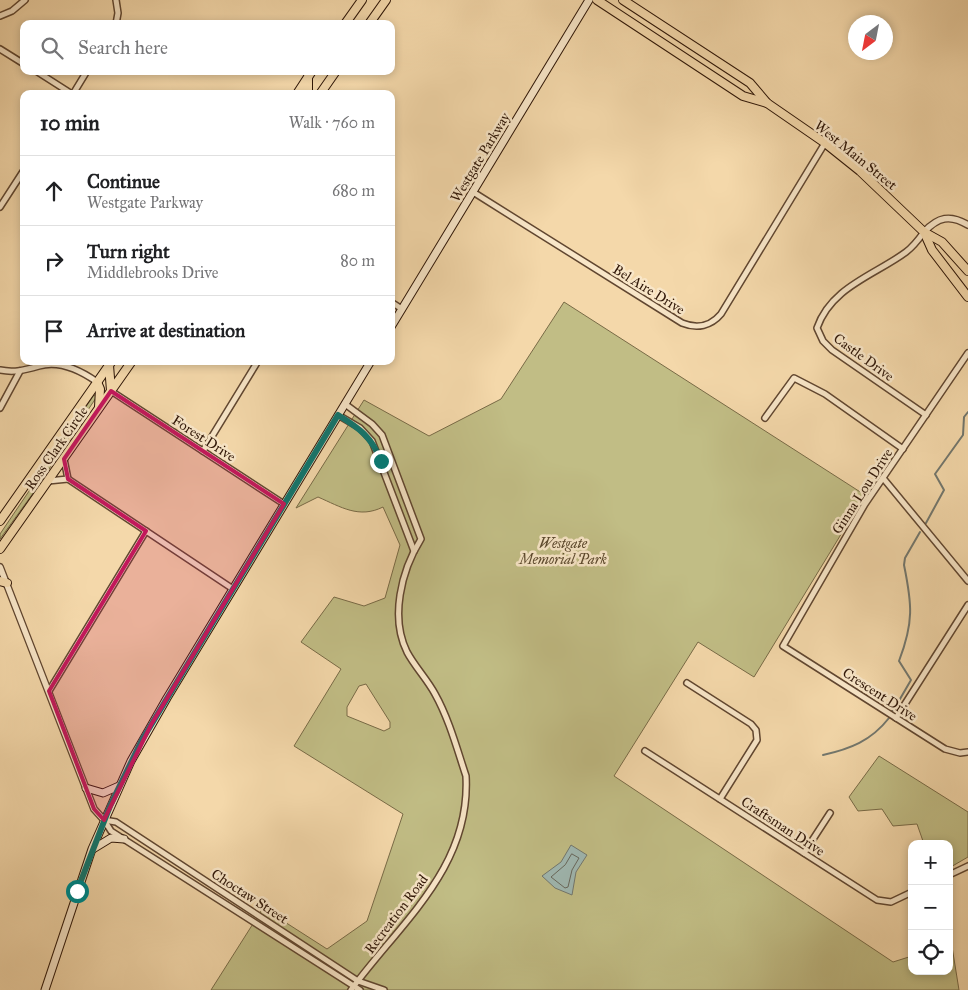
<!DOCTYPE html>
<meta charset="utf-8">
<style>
body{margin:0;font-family:"IM FELL Great Primer",serif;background:#f2f2f2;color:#202124}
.controls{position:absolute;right:15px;bottom:15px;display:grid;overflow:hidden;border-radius:10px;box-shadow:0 2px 8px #0003}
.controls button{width:45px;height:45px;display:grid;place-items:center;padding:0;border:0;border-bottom:1px solid #e0e0e0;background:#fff;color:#202124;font:25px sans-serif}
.compass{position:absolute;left:848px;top:15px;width:45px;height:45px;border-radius:50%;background:#fff;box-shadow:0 2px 8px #0003;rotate:212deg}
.stop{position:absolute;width:15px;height:15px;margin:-11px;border:4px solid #0f766e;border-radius:50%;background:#fff}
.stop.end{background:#0f766e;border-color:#fff;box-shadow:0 1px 5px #0008}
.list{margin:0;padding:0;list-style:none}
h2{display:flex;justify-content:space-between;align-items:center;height:65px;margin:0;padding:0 20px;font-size:21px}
h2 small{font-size:16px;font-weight:400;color:#757577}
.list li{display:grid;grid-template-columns:32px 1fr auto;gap:15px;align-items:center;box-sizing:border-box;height:70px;padding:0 20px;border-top:1px solid #e0e0e0}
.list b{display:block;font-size:19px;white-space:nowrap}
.list p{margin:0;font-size:16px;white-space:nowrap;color:#757577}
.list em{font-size:16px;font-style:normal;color:#757577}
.icon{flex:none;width:28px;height:28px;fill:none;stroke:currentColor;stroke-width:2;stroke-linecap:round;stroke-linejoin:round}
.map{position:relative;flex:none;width:968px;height:990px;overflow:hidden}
.search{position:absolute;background:#fff;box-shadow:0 2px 8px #0003;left:20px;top:20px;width:375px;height:55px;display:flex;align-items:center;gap:12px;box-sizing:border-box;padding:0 18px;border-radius:10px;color:#757577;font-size:19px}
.panel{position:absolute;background:#fff;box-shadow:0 2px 8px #0003;left:20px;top:90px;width:375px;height:275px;border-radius:10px}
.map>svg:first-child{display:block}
.green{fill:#c1bd85;stroke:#786a46;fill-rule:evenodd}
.water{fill:#9fb8b2;stroke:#72776e}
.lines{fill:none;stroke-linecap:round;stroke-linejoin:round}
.shore{stroke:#67675c;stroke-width:1}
.stream{stroke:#72776e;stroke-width:2}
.minor-casing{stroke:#604630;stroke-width:8}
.tertiary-casing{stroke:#604630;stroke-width:8}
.secondary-casing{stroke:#2f1607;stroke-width:9}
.trunk-casing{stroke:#2f1607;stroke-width:10}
.minor{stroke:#f8e6c8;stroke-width:5}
.tertiary{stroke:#f8e6c8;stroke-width:5.5}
.secondary{stroke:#f8e6c8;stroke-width:7}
.trunk{stroke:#f4d8aa;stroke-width:8}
.route{stroke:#0f766e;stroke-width:6}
.marked{fill:#c2185b;fill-opacity:0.2;stroke:#c2185b;stroke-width:4;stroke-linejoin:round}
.labels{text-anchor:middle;stroke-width:5;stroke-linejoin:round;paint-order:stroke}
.street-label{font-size:14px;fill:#2f1607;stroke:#f8e6c8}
.park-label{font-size:14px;font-style:italic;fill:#5b482d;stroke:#f8e6c8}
</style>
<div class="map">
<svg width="968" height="990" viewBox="0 0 968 990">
<rect width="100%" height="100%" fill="#f4d8aa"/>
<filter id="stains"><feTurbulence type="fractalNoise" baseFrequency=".004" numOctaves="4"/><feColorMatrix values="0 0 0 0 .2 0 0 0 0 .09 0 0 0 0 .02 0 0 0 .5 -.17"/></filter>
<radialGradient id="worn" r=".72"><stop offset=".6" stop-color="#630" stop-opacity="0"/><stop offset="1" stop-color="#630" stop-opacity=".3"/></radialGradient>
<g class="green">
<path d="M564,302L865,495L754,677L698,642L614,776L893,962L912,956V971H949V928L959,990H211L263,908L327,949L367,921L403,814L294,746L341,669L301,642L334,597L364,606L385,598L400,545L383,507C359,519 341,507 318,497L296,508L364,400L429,436L501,399ZM366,684L390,722V728L384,731L347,716V707L359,686Z"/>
<polygon points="94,395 97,396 94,401 56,457 44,478 0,539 0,534"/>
<polygon points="879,756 968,812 968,857 949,868 949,844 924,844 917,824 893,826 882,809 858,811 849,797"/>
</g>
<polygon class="water" points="571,845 587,855 576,872 572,895 555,888 542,876 561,862"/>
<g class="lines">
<polygon class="shore" points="572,854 579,858 572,870 568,887 565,888 551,877 565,865"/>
<g class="stream">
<polyline points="926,523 944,490 935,474 963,435 964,417 968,412"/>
<path d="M893,711L911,680L899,661C914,622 912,604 904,565L905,558L920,532"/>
<path d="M823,755C850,749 871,741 889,718"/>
</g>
<g class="minor-casing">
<g id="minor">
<polyline points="116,0 118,13 116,24"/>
<polyline points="0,16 12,11 25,0"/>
<polyline points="0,49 24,64"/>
<polyline points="36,71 72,94"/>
<polyline points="73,94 87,71"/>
<path d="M473,192L682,323C697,329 711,326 721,314L825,143"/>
<polyline points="0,207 24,170"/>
<path d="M924,232C919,239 914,246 906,252C875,275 831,287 817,328L823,341L832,350L926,415"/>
<polyline points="391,302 402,309"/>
<polyline points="968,353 865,504 783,646 945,749 960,753 968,752"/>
<path d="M0,370C14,373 25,370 39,366C60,360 80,370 97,382"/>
<polyline points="111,391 284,504"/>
<path d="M345,404L372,424L382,435L421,539C401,571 390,618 407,652C415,667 427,679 435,694C449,719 457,749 466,776C471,868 400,923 351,990"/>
<polyline points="0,408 20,371"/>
<polyline points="338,415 360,428 372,441 414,551"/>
<polyline points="765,418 794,378 825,394 903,449"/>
<polyline points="203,451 258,361"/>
<polyline points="64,459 68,479 233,589"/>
<polyline points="883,478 968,581"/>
<polyline points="48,481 68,479"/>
<polyline points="687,683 751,724 756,730 757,740 720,799"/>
<polyline points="49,691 146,531"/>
<polyline points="896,718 968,605"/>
<polyline points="645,751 877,900 891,902 912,892"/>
<polyline points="104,820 116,822 358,981 384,990"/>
<polyline points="104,820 111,831 360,990"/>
<polyline points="804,853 830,813"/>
<polyline points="949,875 968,866"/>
</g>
</g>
<g class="tertiary-casing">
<g id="tertiary">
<path d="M924,232C938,217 950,214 968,225"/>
<polyline points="0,567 94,809 104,820"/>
</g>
</g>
<g class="secondary-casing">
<g id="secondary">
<polyline points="391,327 589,0"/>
<polyline points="86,788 103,793 119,786"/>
<polyline points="93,849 111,838 124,839"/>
<polyline points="45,990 92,849 131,761 167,698 371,361"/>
</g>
</g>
<g class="trunk-casing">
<g id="trunk">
<polyline points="597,0 743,96 767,103"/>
<polyline points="623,0 750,83 767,103 825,143 860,171 924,232 942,242 968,271"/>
<polyline points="345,24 362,0"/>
<polyline points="369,24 386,0"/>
<polyline points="297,94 312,71"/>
<polyline points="308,94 308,78"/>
<polyline points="320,94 336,71"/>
<polyline points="924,232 932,250 968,297"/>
<polyline points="109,365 111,391"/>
<polyline points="97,382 100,389 99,407"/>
<polyline points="0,521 112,361"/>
<polyline points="0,549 132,361"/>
<polyline points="0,581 7,583"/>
</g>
</g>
<use href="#minor" class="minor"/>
<use href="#tertiary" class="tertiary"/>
<use href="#secondary" class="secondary"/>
<use href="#trunk" class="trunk"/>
</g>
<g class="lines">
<path class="route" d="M77,891L110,806L142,740L338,415C359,428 372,437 381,461"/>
</g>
<path class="marked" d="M111,391L284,504L151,725L104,820L94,809L49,691L146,531L68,479L64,459Z"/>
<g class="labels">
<g class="street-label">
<text transform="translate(856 155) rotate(39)" y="5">West Main Street</text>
<text transform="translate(480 157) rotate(-59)" y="5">Westgate Parkway</text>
<text transform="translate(649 289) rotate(32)" y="5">Bel Aire Drive</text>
<text transform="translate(864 357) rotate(36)" y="5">Castle Drive</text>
<text transform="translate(204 438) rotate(33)" y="5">Forest Drive</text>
<text transform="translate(56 448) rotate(-55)" y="5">Ross Clark Circle</text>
<text transform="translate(862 491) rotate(-57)" y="5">Ginna Lou Drive</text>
<text transform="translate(880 694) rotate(33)" y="5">Crescent Drive</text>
<text transform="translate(783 826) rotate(33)" y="5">Craftsman Drive</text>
<text transform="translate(250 896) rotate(33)" y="5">Choctaw Street</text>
<text transform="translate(396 914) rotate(-53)" y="5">Recreation Road</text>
</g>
<g class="park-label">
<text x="563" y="548">Westgate<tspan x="563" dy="16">Memorial Park</tspan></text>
</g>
</g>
<rect width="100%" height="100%" filter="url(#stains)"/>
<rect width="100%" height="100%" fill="url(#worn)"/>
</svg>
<div class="controls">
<button>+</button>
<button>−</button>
<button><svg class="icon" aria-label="locate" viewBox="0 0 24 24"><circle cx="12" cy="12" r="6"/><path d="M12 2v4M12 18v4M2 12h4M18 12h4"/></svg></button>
</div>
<svg class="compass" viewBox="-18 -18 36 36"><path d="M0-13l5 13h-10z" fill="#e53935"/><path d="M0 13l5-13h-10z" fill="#757577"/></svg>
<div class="stop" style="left:77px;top:891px"></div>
<div class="stop end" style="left:381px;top:461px"></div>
<div class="search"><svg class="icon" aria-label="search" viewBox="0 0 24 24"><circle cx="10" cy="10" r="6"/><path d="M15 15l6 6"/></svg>Search here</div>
<section class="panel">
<h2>10 min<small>Walk · 760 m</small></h2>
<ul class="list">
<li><svg class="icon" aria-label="ahead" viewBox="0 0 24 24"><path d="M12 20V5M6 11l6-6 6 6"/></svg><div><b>Continue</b><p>Westgate Parkway</p></div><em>680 m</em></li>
<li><svg class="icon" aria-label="right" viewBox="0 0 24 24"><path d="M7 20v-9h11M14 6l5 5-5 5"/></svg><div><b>Turn right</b><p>Middlebrooks Drive</p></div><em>80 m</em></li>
<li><svg class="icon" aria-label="arrive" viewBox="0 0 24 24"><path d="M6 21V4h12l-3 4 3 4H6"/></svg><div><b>Arrive at destination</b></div></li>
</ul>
</section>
</div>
